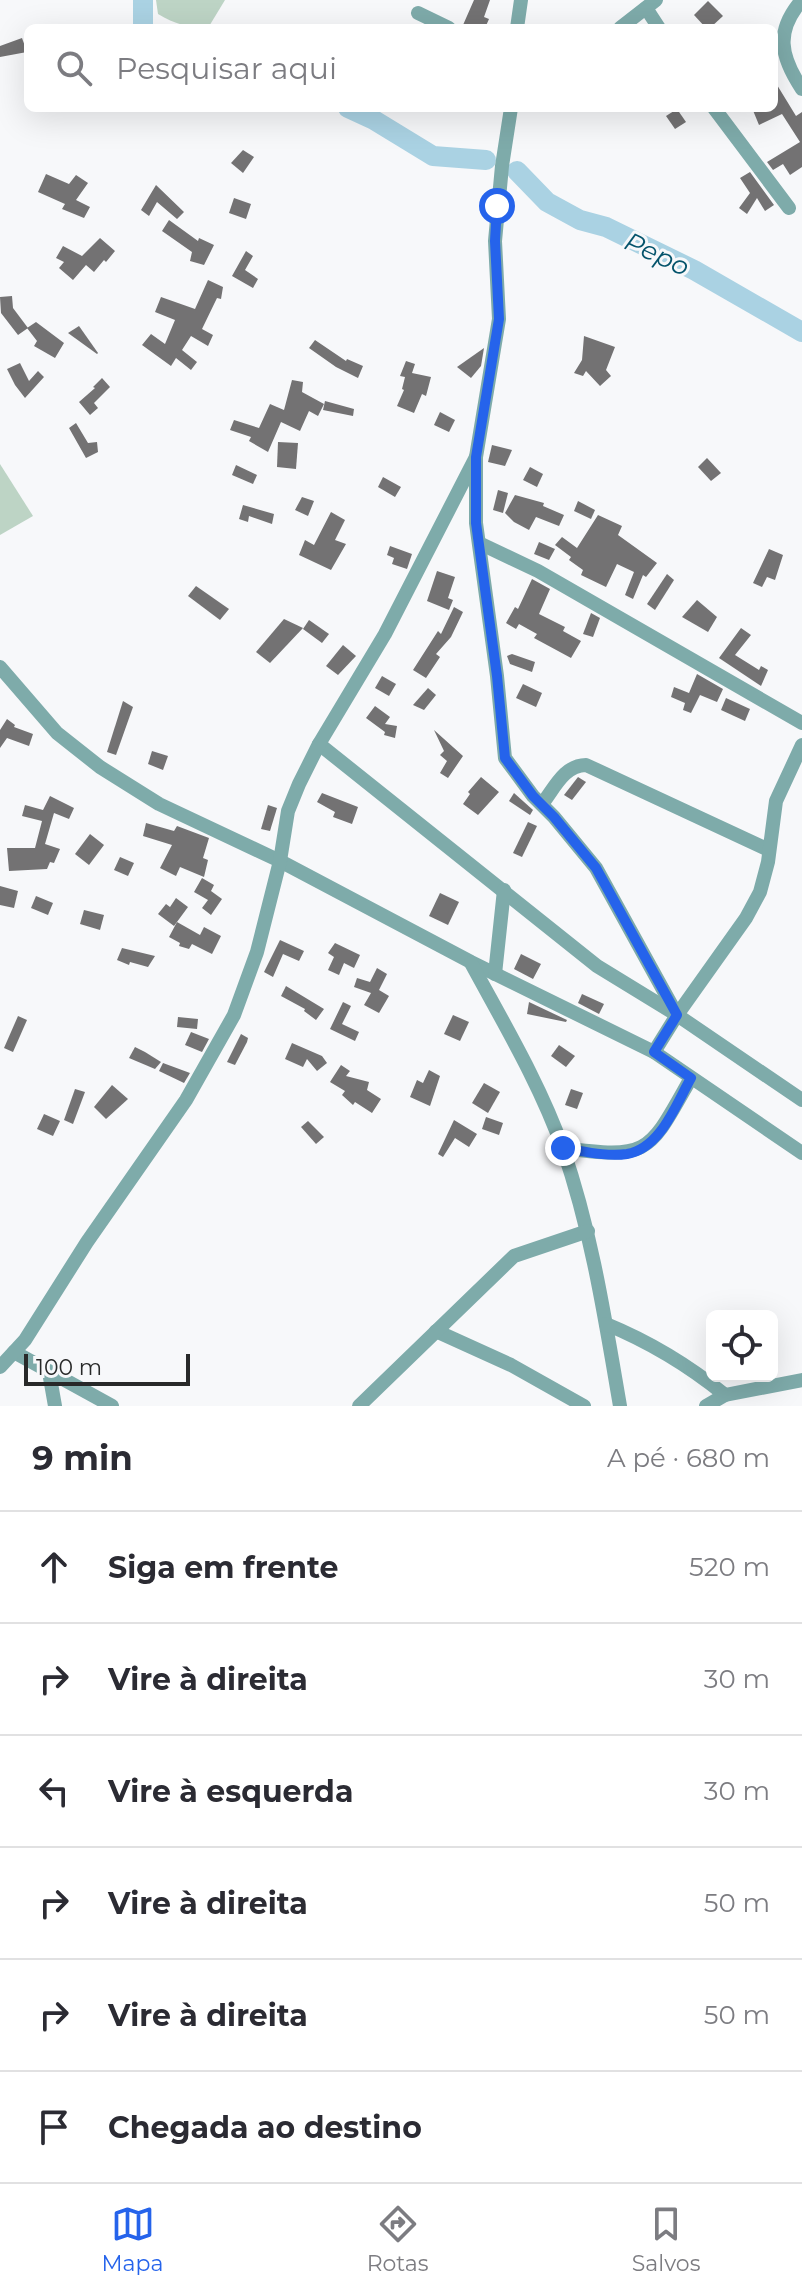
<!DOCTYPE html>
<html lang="pt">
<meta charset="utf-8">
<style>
body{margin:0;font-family:Montserrat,sans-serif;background:#f2f2f3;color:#2b2b33}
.controls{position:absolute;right:24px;bottom:24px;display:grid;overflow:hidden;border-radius:12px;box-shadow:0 8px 32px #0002}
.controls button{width:72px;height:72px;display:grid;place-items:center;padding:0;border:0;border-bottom:2px solid #e1e1e2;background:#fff;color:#2b2b33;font:40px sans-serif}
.scale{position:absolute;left:24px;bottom:20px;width:166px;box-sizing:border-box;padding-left:8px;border:4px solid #282929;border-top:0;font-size:22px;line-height:28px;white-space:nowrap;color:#282929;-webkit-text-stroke:6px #f7f8fa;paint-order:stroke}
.stop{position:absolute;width:24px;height:24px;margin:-18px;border:6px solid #2563eb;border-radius:50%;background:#fff}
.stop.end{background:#2563eb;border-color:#fff;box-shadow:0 2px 8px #0008}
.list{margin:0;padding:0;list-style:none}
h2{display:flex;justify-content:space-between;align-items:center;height:104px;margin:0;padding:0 32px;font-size:34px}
h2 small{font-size:26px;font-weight:400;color:#7c7c81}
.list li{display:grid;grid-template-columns:52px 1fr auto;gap:24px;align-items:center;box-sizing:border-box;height:112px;padding:0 32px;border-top:2px solid #e1e1e2}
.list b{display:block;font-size:30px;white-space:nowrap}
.list em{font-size:26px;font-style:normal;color:#7c7c81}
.icon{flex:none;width:44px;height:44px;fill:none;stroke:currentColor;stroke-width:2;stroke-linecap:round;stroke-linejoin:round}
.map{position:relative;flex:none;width:802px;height:1406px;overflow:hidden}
.search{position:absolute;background:#fff;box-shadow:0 8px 32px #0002;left:24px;right:24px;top:24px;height:88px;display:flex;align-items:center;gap:20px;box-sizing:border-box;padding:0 28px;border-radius:12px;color:#7c7c81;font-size:30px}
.sheet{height:776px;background:#fff}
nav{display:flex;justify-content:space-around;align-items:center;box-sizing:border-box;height:112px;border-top:2px solid #e1e1e2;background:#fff;font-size:22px;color:#7c7c81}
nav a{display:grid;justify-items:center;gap:4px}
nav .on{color:#2563eb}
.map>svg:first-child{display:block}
.green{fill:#bdd4c5}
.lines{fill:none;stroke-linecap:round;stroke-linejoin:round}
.river{stroke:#aad2e3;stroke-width:20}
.building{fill:#737273}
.minor{stroke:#7eabaa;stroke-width:14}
.route{stroke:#2563eb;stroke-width:10}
.labels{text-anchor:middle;stroke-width:6;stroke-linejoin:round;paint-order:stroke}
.water-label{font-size:26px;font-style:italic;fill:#05546c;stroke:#f7f8fa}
</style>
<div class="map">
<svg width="802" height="1406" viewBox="0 0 802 1406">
<rect width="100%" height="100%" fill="#f7f8fa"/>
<g class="green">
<path d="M156,0H225L208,28C188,28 175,24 158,14Z"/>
<polygon points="0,464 33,516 0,535"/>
</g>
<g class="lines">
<g class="river">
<polyline points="143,28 143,0"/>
<polyline points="348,108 374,120 433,156 486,160"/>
<polyline points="517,171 547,202 580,220 606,227 694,270 802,332"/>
</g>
</g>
<g class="building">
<polygon points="474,0 490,0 484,17 489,19 485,28 470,28 463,25"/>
<polygon points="708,1 723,16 710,28 706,28 694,15"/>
<polygon points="22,38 27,52 0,57 0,46"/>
<polygon points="774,80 796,116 802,112 802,167 790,175 783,164 773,170 767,162 800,142 782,114 759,125 752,108 774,108"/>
<polygon points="677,109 686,122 675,129 666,116"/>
<polygon points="243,150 254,157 243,173 231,163"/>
<polygon points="750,172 774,205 765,211 757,198 747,214 739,208 750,193 740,178"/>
<polygon points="46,174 69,184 76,175 88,183 76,200 90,207 84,218 62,209 65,204 38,192"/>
<polygon points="156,185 184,212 177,219 157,202 149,216 141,210"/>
<polygon points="234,198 251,204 246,219 229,213"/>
<polygon points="169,220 198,241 199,238 214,245 204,265 190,261 192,252 162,231"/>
<polygon points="100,238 115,251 106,262 104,260 94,272 86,265 73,280 59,268 64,262 56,258 63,246 82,256"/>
<polygon points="246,251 253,256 245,270 258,279 253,288 232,276"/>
<polygon points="208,280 223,287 221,299 217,298 202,329 213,335 208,346 191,336 182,350 197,362 191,370 176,358 171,366 142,345 151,334 165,344 175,320 155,312 161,297 195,309"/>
<polygon points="12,296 13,308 28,328 18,335 1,313 0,297"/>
<polygon points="36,322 64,343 55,358 34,346 37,341 27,328"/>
<polygon points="79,326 98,353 97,354 68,333"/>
<polygon points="584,336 615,347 606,370 611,376 600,386 586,371 583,376 574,373 582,360"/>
<polygon points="315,340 346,361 347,359 363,366 358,378 336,367 309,348"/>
<polygon points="484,348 481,366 471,378 457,367"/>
<polygon points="406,361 415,364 412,373 431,377 426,396 422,394 414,413 397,406 404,390 402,389 405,377 400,376"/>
<polygon points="20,363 29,381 38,371 44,377 25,398 15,385 7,369"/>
<polygon points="102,378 110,387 94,403 98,408 90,415 79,402 95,388 93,387"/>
<polygon points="292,380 303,382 302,392 324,404 318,416 309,411 300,431 281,422 268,452 249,441 251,437 230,430 234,420 259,428 270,404 284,410"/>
<polygon points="325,401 354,409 353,416 323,410"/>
<polygon points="440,412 455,420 449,432 434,425"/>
<polygon points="76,423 88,443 97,442 98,452 86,458 69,428"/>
<polygon points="278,442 298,443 296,469 277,467"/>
<polygon points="492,445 512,450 505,466 488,462"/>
<polygon points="707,458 721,473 711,481 698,467"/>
<polygon points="236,465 257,475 253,484 232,475"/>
<polygon points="530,467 543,474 537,487 523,480"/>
<polygon points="383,477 401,487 395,497 378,487"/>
<polygon points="498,490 508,493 503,513 493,510"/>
<polygon points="515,495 544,503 543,506 564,515 559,526 536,517 529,530 514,522 505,513"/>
<polygon points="302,497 314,501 308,516 295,510"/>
<polygon points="578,501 595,510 591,519 574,511"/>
<polygon points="243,505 274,514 272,524 249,516 248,522 239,519"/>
<polygon points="331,512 345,520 335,540 346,544 331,570 299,555 305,540 314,545"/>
<polygon points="598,515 622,526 618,535 657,563 646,577 643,575 633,599 625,595 634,572 617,564 606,587 581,575 583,570 569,560 571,557 555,545 562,537 577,548"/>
<polygon points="539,542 555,549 549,560 534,554"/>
<polygon points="390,546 412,554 407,569 392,564 394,558 387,555"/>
<polygon points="769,549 783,555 775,580 767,577 762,587 753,583"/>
<polygon points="437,571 455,577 448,598 453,600 449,610 427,601"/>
<polygon points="667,574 674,580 655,610 647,604"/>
<polygon points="532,579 550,589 539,614 565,627 563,631 581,641 571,658 534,638 537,634 519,624 516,629 506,623 515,607 518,609"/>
<polygon points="196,586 229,609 220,620 188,596"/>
<polygon points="697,600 717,617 708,632 682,617"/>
<polygon points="454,607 463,612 451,637 436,654 440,657 426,678 413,670 438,631 441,634"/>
<polygon points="591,613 600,618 593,637 583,634"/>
<polygon points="284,619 303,628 270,663 256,652"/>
<polygon points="309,620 329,634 322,643 303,629"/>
<polygon points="741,628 751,635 735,655 759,670 761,666 768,670 761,686 719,658"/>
<polygon points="343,645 356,656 338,675 326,666"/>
<polygon points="512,654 535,662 532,672 510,664 507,656"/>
<polygon points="697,674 723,689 717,702 700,695 691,713 683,710 685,703 671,697 674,687 689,693"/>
<polygon points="382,676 396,684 389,696 375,688"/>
<polygon points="523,684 542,693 536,707 516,698"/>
<polygon points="428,688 436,695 424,710 413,705"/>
<polygon points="726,698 750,709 745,721 721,710"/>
<polygon points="123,701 133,707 116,755 107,752"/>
<polygon points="375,706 390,717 385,724 397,726 395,738 384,735 385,732 366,718"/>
<polygon points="7,719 15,725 14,727 33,734 29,746 7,738 0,748 0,730"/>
<polygon points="434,730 463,756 448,778 440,773 447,761 440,755 444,751"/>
<polygon points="152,751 168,756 163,770 148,764"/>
<polygon points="481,777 499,792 478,815 463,804 470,794 468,792"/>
<polygon points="578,777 586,782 572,800 564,795"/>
<polygon points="322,793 358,807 352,824 333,817 335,812 317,802"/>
<polygon points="514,793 533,810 530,815 509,801"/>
<polygon points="50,796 74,808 69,819 54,813 45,844 60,849 54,863 50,862 47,869 9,871 7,848 35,848 42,821 22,816 25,805 43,810"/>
<polygon points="268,805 277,808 270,831 261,829"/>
<polygon points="528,822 537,826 522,857 513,853"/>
<polygon points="146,823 174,831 177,826 209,838 203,858 208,860 204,877 180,867 176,876 160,868 172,845 143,836"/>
<polygon points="90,834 104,845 89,865 75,854"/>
<polygon points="120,857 134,863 128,876 114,870"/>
<polygon points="202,878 214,885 211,891 222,899 211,915 202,908 208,900 194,892"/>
<polygon points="0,886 18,891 14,908 0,905"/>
<polygon points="440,893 459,902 448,925 429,916"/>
<polygon points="36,896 53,903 48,915 31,908"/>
<polygon points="176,898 188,907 174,926 158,914 166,904 170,907"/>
<polygon points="84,910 104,915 100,930 80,924"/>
<polygon points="177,922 200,935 204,927 221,936 212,954 192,944 189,949 179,946 180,943 169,937"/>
<polygon points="280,940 304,951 299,961 283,954 273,977 264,972"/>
<polygon points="335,943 360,955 354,968 344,963 339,975 328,970 334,957 328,953"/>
<polygon points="122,948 155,956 148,967 130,962 129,965 117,960"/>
<polygon points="521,954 541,964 533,979 514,969"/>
<polygon points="377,968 387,974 379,990 389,996 379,1013 364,1005 371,993 354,987 357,978 370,982"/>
<polygon points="286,986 324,1009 316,1020 304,1011 305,1009 281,996"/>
<polygon points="582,994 604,1004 599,1014 578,1003"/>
<polygon points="343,1002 351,1006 342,1024 359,1032 355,1041 330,1029"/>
<polygon points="529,1002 567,1020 566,1022 527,1014"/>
<polygon points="453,1015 469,1022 460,1041 444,1034"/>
<polygon points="18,1016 27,1020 13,1052 4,1048"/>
<polygon points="178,1017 198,1019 197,1029 177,1027"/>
<polygon points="191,1032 209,1039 202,1052 185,1045"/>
<polygon points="241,1034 248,1038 247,1042 235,1065 227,1062"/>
<polygon points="292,1043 322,1056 327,1063 317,1071 307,1059 303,1067 285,1059"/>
<polygon points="559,1045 575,1056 566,1067 551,1056"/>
<polygon points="135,1047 145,1052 161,1062 155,1069 129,1058"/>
<polygon points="163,1063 190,1073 184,1083 159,1071"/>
<polygon points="341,1065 350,1071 346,1076 369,1082 367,1090 381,1099 372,1113 355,1102 353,1105 342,1095 345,1091 330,1082"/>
<polygon points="429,1070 440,1076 430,1106 410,1097 417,1080 423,1083"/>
<polygon points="484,1083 500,1092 488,1113 472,1103"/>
<polygon points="112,1085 128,1099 106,1119 94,1107"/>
<polygon points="75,1089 85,1092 73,1124 64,1120"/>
<polygon points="571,1089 583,1093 577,1109 565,1105"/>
<polygon points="44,1114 60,1121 53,1136 37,1129"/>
<polygon points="486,1117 503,1123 499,1135 482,1129"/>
<polygon points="454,1120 477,1134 469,1147 455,1138 443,1157 438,1154"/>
<polygon points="308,1121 324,1137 316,1144 301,1127"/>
</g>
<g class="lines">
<g class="minor">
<path d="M802,0C775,31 780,56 802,89"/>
<polyline points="646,8 659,28"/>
<polyline points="418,13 449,28"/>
<polyline points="517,28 521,0"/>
<polyline points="620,28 656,0"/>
<polyline points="511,108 502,166 495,241 499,319 476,457 476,523 497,676 505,758 533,796 554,817 596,868 677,1015"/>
<polyline points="714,108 789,208"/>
<polyline points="479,543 538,571 802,723"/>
<polyline points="0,667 57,733 100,767 159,804 280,861 471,962 654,1052 802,1153"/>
<polyline points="319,744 597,966 677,1015 802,1100"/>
<path d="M542,804C554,789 564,765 586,765L769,850"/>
<path d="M471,963C504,1024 540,1084 563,1149C592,1233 605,1319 620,1406"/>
<polyline points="495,974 504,890"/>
<polyline points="654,1052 677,1015 746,918 760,892 768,862 776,801 802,745"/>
<path d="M563,1148C651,1160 649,1152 691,1078"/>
<path d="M606,1324C650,1342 688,1365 725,1395"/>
<polyline points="436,1331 511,1365 584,1406"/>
<polyline points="14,1352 112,1406"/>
<polyline points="0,1367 25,1340 87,1242 186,1100 234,1015 257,952 280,861 288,811 299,784 319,744 385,634 476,457"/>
<polyline points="49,1372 55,1406"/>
<polyline points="359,1406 514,1256 588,1231"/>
<polyline points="706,1406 725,1395 802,1380"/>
</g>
</g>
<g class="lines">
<path class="route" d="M497,206L495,241L499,319L476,457V523L497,676L505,758L533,796L554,817L596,868L677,1015L654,1052L691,1078C676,1104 661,1148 627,1154C606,1157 583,1151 563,1148"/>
</g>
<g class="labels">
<g class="water-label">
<text transform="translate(657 254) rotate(25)" y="9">Pepo</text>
</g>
</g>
</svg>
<div class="controls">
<button><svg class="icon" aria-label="locate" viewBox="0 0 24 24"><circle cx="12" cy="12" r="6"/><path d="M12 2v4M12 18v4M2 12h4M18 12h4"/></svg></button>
</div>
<div class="scale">100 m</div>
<div class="stop" style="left:497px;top:206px"></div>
<div class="stop end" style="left:563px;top:1148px"></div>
<div class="search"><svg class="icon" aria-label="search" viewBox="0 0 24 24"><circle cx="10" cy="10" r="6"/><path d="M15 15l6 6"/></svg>Pesquisar aqui</div>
</div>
<section class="sheet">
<h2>9 min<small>A pé · 680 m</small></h2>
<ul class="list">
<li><svg class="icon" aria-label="ahead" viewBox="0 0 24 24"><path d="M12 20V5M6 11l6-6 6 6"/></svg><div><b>Siga em frente</b></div><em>520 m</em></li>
<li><svg class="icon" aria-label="right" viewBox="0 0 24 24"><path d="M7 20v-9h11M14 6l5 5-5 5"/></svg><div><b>Vire à direita</b></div><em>30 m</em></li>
<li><svg class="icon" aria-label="left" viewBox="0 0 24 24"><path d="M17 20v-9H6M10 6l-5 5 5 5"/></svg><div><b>Vire à esquerda</b></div><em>30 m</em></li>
<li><svg class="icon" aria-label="right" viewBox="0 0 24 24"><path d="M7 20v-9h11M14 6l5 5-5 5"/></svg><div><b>Vire à direita</b></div><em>50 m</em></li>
<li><svg class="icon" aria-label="right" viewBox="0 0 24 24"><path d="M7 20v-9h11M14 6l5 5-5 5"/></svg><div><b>Vire à direita</b></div><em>50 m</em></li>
<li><svg class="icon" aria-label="arrive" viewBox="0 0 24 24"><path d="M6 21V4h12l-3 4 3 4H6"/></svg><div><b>Chegada ao destino</b></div></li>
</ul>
</section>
<nav>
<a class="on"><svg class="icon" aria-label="map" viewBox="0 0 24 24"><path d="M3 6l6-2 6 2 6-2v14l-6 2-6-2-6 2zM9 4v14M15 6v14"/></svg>Mapa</a>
<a><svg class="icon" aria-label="directions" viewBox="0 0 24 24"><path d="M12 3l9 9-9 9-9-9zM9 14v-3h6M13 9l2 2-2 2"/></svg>Rotas</a>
<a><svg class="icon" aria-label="saved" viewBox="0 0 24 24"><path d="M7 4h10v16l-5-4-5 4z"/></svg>Salvos</a>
</nav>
